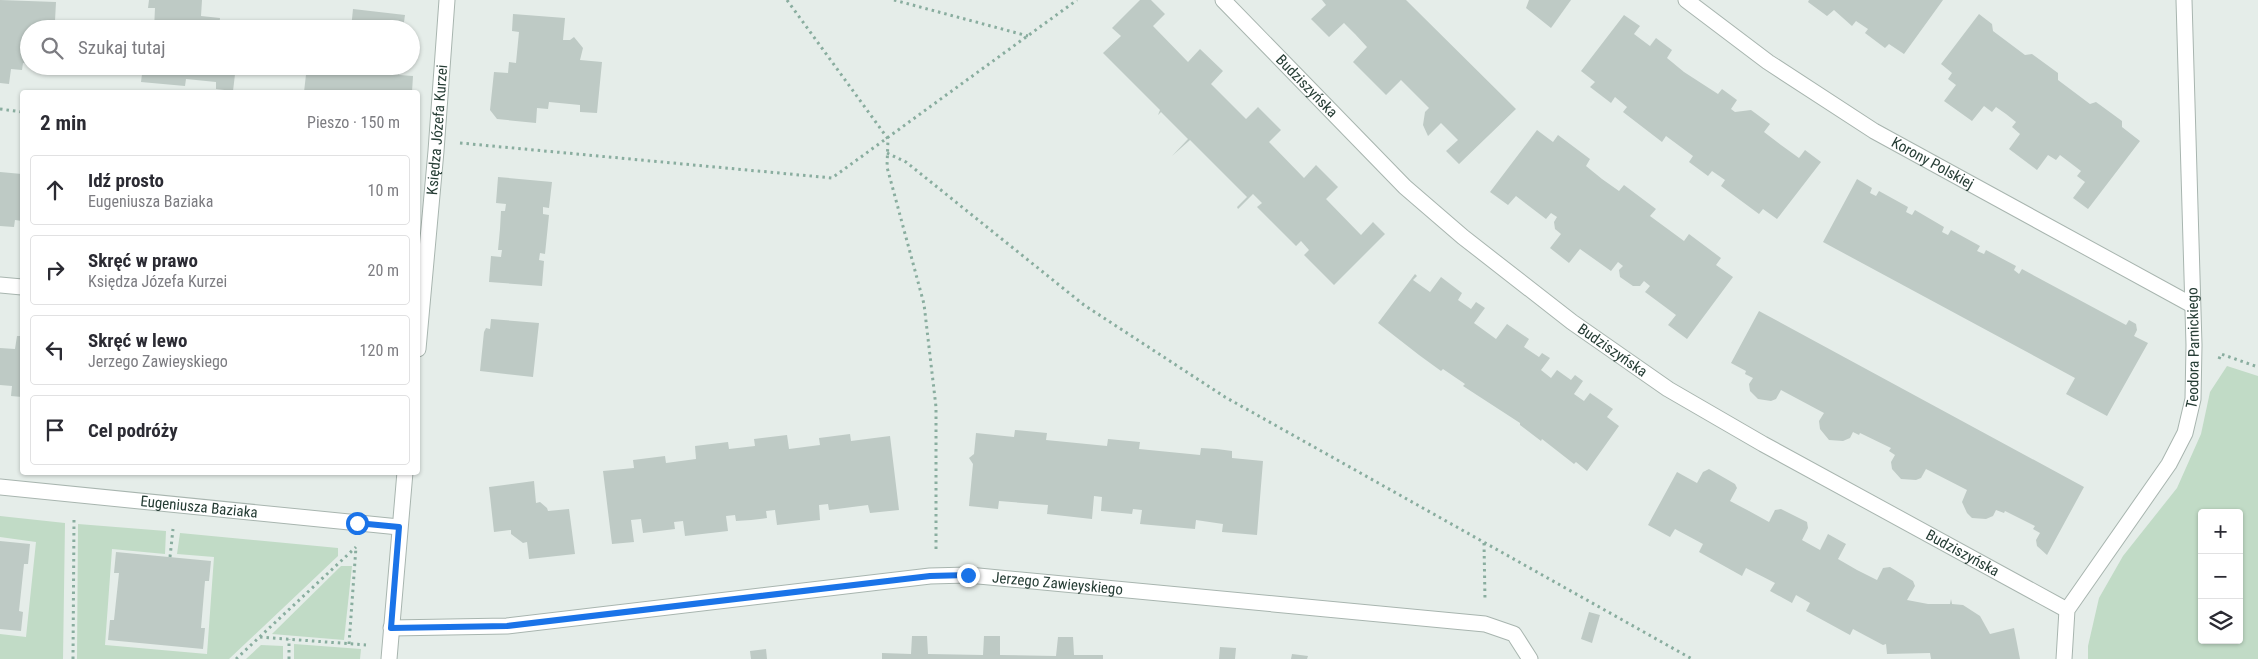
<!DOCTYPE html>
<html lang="pl">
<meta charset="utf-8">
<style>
body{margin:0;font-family:"Roboto Condensed",sans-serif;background:#f2f2f3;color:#2b2b33}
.controls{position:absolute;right:15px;bottom:15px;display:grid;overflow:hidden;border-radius:5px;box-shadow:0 1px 4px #0004}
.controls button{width:45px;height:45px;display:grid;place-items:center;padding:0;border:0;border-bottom:1px solid #e1e1e2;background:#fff;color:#2b2b33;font:25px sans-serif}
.stop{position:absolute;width:15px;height:15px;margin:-11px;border:4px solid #1a73e8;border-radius:50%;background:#fff}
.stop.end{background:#1a73e8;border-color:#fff;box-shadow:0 1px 5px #0008}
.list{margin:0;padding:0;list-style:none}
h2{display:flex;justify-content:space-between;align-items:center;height:65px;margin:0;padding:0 20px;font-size:21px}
h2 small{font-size:16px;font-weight:400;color:#7c7c81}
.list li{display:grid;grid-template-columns:32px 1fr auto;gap:15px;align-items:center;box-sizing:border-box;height:70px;margin:0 10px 10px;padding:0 10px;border:1px solid #e1e1e2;border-radius:5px}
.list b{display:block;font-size:19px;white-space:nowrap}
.list p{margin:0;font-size:16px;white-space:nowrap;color:#7c7c81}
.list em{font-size:16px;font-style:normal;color:#7c7c81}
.icon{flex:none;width:28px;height:28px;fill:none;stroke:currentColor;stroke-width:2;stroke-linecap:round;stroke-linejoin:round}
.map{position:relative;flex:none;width:2258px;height:659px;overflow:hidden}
.search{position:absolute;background:#fff;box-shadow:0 1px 4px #0004;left:20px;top:20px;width:400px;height:55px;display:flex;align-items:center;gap:12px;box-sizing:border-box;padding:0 18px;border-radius:28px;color:#7c7c81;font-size:19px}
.panel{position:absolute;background:#fff;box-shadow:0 1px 4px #0004;left:20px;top:90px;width:400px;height:385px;border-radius:5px}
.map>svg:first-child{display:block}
.green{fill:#c1dbc6;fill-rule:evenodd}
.building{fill:#becac5}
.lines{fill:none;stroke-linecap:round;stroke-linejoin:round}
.street-casing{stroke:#a8b5af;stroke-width:17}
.path{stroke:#89ad9f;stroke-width:3;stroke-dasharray:2.5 4;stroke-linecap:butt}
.street{stroke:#fff;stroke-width:15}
.route{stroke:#1a73e8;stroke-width:6}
.labels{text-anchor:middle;stroke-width:4;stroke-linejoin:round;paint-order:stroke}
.street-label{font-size:15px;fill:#263d35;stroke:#f6faf7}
</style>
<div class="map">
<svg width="2258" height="659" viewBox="0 0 2258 659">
<rect width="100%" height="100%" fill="#e5ede9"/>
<g class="green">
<path d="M2227,366L2258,376V659H2088V646L2099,598L2123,556L2177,488L2201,434L2210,392ZM2202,513H2239V640H2202Z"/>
<polygon points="0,516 65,523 63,659 0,659 0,634 26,637 36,542 0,537"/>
<polygon points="78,524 166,531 165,554 112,549 105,645 207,654 214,557 177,554 180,533 338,548 338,556 229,659 77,659"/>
<polygon points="341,566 352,566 344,640 272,634"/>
<polygon points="294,644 361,649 360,659 294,659"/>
<polygon points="261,645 283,646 283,659 246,659"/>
</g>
<g class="building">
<polygon points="0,0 56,2 55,21 76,23 76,29 29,29 29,64 23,63 22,70 11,69 9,84 0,83"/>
<polygon points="149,0 202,0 201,16 220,18 219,29 154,29 155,8 148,8"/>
<polygon points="1140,0 1151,0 1165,14 1153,26 1188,62 1200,49 1223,71 1211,84 1246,119 1258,107 1281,130 1269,142 1304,178 1316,165 1338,187 1326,199 1361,235 1373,222 1385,234 1334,285 1304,255 1309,250 1301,241 1296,246 1257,207 1262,203 1253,194 1238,209 1237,207 1247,197 1190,140 1172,156 1188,139 1161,112 1158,115 1160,110 1103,53 1121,36 1112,28"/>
<polygon points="1322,0 1406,0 1516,109 1459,164 1446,151 1458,140 1441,123 1428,136 1423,125 1425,112 1429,108 1401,80 1386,95 1353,62 1367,47 1355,34 1344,23 1329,37 1311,19 1326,5"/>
<polygon points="1529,0 1571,0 1551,28 1526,8"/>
<polygon points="1809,0 1943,0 1904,54 1889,44 1885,48 1865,33 1868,29 1856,21 1852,26 1834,10 1827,16 1808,2"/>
<polygon points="353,9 405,15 403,29 351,29"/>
<polygon points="513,14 565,18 563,40 570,40 574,37 583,48 580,60 602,62 597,113 580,112 580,105 549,102 548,109 537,108 536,123 497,119 490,110 494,72 508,73 509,62 516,63 519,32 512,31"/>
<polygon points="1979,14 1992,24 1993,31 2025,55 2032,54 2058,73 2058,80 2090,104 2096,102 2122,121 2122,127 2140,141 2088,209 2073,198 2085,182 2077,176 2081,171 2060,155 2056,160 2048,155 2037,170 2009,149 2020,134 2012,127 2016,122 2006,114 1996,107 1992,112 1984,106 1972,121 1944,101 1956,85 1948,79 1952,73 1941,64"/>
<polygon points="1624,15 1640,26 1634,34 1650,46 1656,38 1672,50 1667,58 1684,72 1718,94 1722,89 1737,100 1731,109 1735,112 1751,110 1770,124 1764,132 1781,145 1799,158 1805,150 1821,162 1777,219 1763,209 1759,214 1721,186 1725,180 1712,171 1708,176 1689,162 1693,156 1666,136 1662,142 1623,112 1627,107 1615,97 1611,103 1590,87 1595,82 1581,71"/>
<polygon points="54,66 72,66 71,75 53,73"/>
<polygon points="143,66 236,66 233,91 216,89 216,82 186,79 185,86 141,82"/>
<polygon points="307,66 400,66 399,75 413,76 412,92 304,92"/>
<polygon points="1537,130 1553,142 1558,135 1590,159 1586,166 1602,179 1619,191 1624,185 1656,209 1650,216 1684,241 1689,234 1721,258 1716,265 1733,277 1687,339 1668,325 1676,315 1645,292 1650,286 1644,281 1640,286 1633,286 1620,277 1619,270 1623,266 1618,262 1611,271 1580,249 1569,263 1550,248 1561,234 1555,229 1554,222 1557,217 1551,213 1546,219 1516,196 1508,205 1490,192"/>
<polygon points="0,172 22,174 22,221 15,220 14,227 0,226"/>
<polygon points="498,177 552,182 549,208 543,207 543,214 549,215 545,254 540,253 539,260 544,261 542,286 489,282 491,256 501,257 502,250 498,250 500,229 501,211 505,211 506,204 496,203"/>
<polygon points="1857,179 1872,188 1870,193 1876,196 1879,191 1908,207 1906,212 1912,215 1915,210 1944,227 1942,232 1948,235 1951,230 1980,246 1977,251 1984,254 1986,250 2016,266 2014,270 2019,274 2022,269 2126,325 2129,320 2136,324 2137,330 2134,336 2148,343 2107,416 2066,394 2075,378 1823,242"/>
<polygon points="1415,274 1417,276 1413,280 1430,292 1441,277 1462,293 1458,300 1471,309 1476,302 1485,308 1474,323 1496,339 1507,324 1529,339 1524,347 1539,357 1542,353 1550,358 1541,370 1551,378 1557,370 1571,380 1575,375 1583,381 1574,394 1584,401 1590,393 1613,409 1607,417 1619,426 1587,471 1576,462 1574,464 1542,439 1541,441 1520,425 1520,423 1463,386 1465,384 1443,369 1441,371 1419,355 1378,323"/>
<polygon points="1759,311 2084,487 2047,555 2037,546 2036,540 2040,533 2033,529 2035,526 2005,511 2004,513 1996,510 1993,516 1986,519 1972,518 1967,513 1962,502 1967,490 1926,469 1921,478 1916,480 1901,479 1892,469 1891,462 1895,455 1889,451 1891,448 1860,433 1859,435 1853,432 1850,438 1843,441 1829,440 1820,429 1819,421 1824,413 1781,390 1776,399 1771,401 1758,399 1750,391 1749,384 1753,378 1745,374 1746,371 1731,363"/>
<polygon points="491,319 539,323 533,377 480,371 484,332 486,328 490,329"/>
<polygon points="17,336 22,336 22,397 11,396 12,386 0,385 0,348 15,349"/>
<polygon points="1015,430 1047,433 1046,440 1107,446 1108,439 1140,442 1139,449 1200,455 1201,448 1217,449 1232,451 1232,458 1263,461 1257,535 1222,532 1223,524 1196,520 1195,529 1140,524 1142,510 1133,509 1132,514 1101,511 1102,497 1094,496 1092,519 1047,514 1048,505 999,501 998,509 969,506 973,464 969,458 974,454 976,433 1014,437"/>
<polygon points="850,434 851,441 890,436 899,510 870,513 868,505 829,510 828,504 819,505 820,520 777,525 775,510 766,511 767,518 751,520 736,521 735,515 726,516 728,531 685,536 683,521 674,522 675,529 643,533 641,519 631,520 634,542 612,544 603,471 634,468 633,460 665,456 666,463 696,459 695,446 728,442 729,449 755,446 754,439 787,435 789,449 820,445 819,438"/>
<polygon points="1709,469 1735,484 1737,488 1730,501 1749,511 1769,522 1775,510 1781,509 1807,522 1808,528 1802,540 1820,550 1828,534 1846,544 1838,559 1857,570 1877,580 1883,568 1890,567 1913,581 1915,586 1907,600 1928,604 1950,604 1951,599 1952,604 1963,605 1980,616 1990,634 2014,628 2020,659 1931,659 1930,653 1887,654 1886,644 1883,645 1853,629 1850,635 1806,611 1810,603 1796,595 1792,603 1770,591 1775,583 1746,568 1742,576 1699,552 1703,544 1675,529 1670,537 1648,525 1677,472 1697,483 1703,472"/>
<polygon points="534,481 536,503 540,502 547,508 548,511 569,509 575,554 529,559 527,542 523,543 511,534 511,530 494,532 489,487"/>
<polygon points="0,541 30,544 28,564 24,564 19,611 23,612 21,631 0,629"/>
<polygon points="116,552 211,561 209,581 205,581 201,628 205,628 203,649 108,640 110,620 114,620 119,573 114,573"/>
<polygon points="1589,612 1600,615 1592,643 1581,639"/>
<polygon points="912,636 927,636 928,654 983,655 984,636 1000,636 1000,655 1056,656 1058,637 1073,637 1074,655 1103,655 1103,659 882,659 882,653 911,654"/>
<polygon points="1220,647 1236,648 1235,659 1219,659"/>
<polygon points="766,649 767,659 751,659 750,651"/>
<polygon points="1292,654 1308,656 1307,659 1291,659"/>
</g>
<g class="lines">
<g class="street-casing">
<g id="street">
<path id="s1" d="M1223,0L1405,187L1463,237L1572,322L1668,389L1763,444L2067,610"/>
<path id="s2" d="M1686,0L1768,62L1874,131L2192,305"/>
<polyline points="0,285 22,287"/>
<path id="s3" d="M418,349L436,151L447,0"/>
<path id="s4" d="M0,487L399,527"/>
<path id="s5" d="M391,628L507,626L930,576L968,575L1485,624L1514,634L1530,659"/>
<polyline points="389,659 405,472"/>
<path id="s6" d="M2064,659L2067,610L2169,464L2185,433L2193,399L2194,345L2184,0"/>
</g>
</g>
<g class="path">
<polyline points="787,0 888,139 887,167 924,304 936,407 936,553"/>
<polyline points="894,0 1028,36"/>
<polyline points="0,109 22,112"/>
<polyline points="460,143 832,178 1077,0"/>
<polyline points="887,153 906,162 1084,305 1225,397 1692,659"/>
<polyline points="2219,359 2221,354 2258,367"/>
<polyline points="1484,543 1485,600"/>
<polyline points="170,557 173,529"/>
<polyline points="260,637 366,645"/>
<polyline points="349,644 356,547"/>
<polyline points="73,659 74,519"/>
<polyline points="236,659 356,547"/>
<polyline points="289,659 289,639"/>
</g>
<use href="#street" class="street"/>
</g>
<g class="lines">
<polyline class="route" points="357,523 399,527 391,628 507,626 930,576 968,575"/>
</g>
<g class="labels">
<g class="street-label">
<text dy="5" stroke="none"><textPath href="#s1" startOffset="120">Budziszyńska</textPath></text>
<text dy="5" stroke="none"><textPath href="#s3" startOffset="220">Księdza Józefa Kurzei</textPath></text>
<text dy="5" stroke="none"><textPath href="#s2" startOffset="296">Korony Polskiej</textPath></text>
<text dy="5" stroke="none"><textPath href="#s6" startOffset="348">Teodora Parnickiego</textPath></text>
<text dy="5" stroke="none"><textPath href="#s1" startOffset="525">Budziszyńska</textPath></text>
<text dy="5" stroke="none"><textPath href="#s4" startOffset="200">Eugeniusza Baziaka</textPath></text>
<text dy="5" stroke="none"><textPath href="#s1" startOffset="930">Budziszyńska</textPath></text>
<text dy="5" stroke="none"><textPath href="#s5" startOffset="670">Jerzego Zawieyskiego</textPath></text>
</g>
</g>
</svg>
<div class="controls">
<button>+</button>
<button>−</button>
<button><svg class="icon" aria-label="layers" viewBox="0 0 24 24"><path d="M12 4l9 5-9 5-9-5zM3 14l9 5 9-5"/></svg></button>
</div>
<div class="stop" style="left:357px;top:523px"></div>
<div class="stop end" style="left:968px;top:575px"></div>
<div class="search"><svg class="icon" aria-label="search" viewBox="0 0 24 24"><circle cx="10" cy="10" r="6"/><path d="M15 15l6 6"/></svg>Szukaj tutaj</div>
<section class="panel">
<h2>2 min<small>Pieszo · 150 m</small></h2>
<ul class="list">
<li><svg class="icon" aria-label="ahead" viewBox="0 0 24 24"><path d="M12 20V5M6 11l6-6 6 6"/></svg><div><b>Idź prosto</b><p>Eugeniusza Baziaka</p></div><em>10 m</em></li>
<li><svg class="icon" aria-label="right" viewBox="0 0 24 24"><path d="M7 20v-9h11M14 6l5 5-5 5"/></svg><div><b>Skręć w prawo</b><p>Księdza Józefa Kurzei</p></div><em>20 m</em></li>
<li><svg class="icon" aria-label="left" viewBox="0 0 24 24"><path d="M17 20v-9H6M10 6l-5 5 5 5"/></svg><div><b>Skręć w lewo</b><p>Jerzego Zawieyskiego</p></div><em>120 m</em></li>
<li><svg class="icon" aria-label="arrive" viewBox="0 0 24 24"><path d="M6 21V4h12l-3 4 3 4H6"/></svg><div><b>Cel podróży</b></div></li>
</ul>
</section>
</div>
